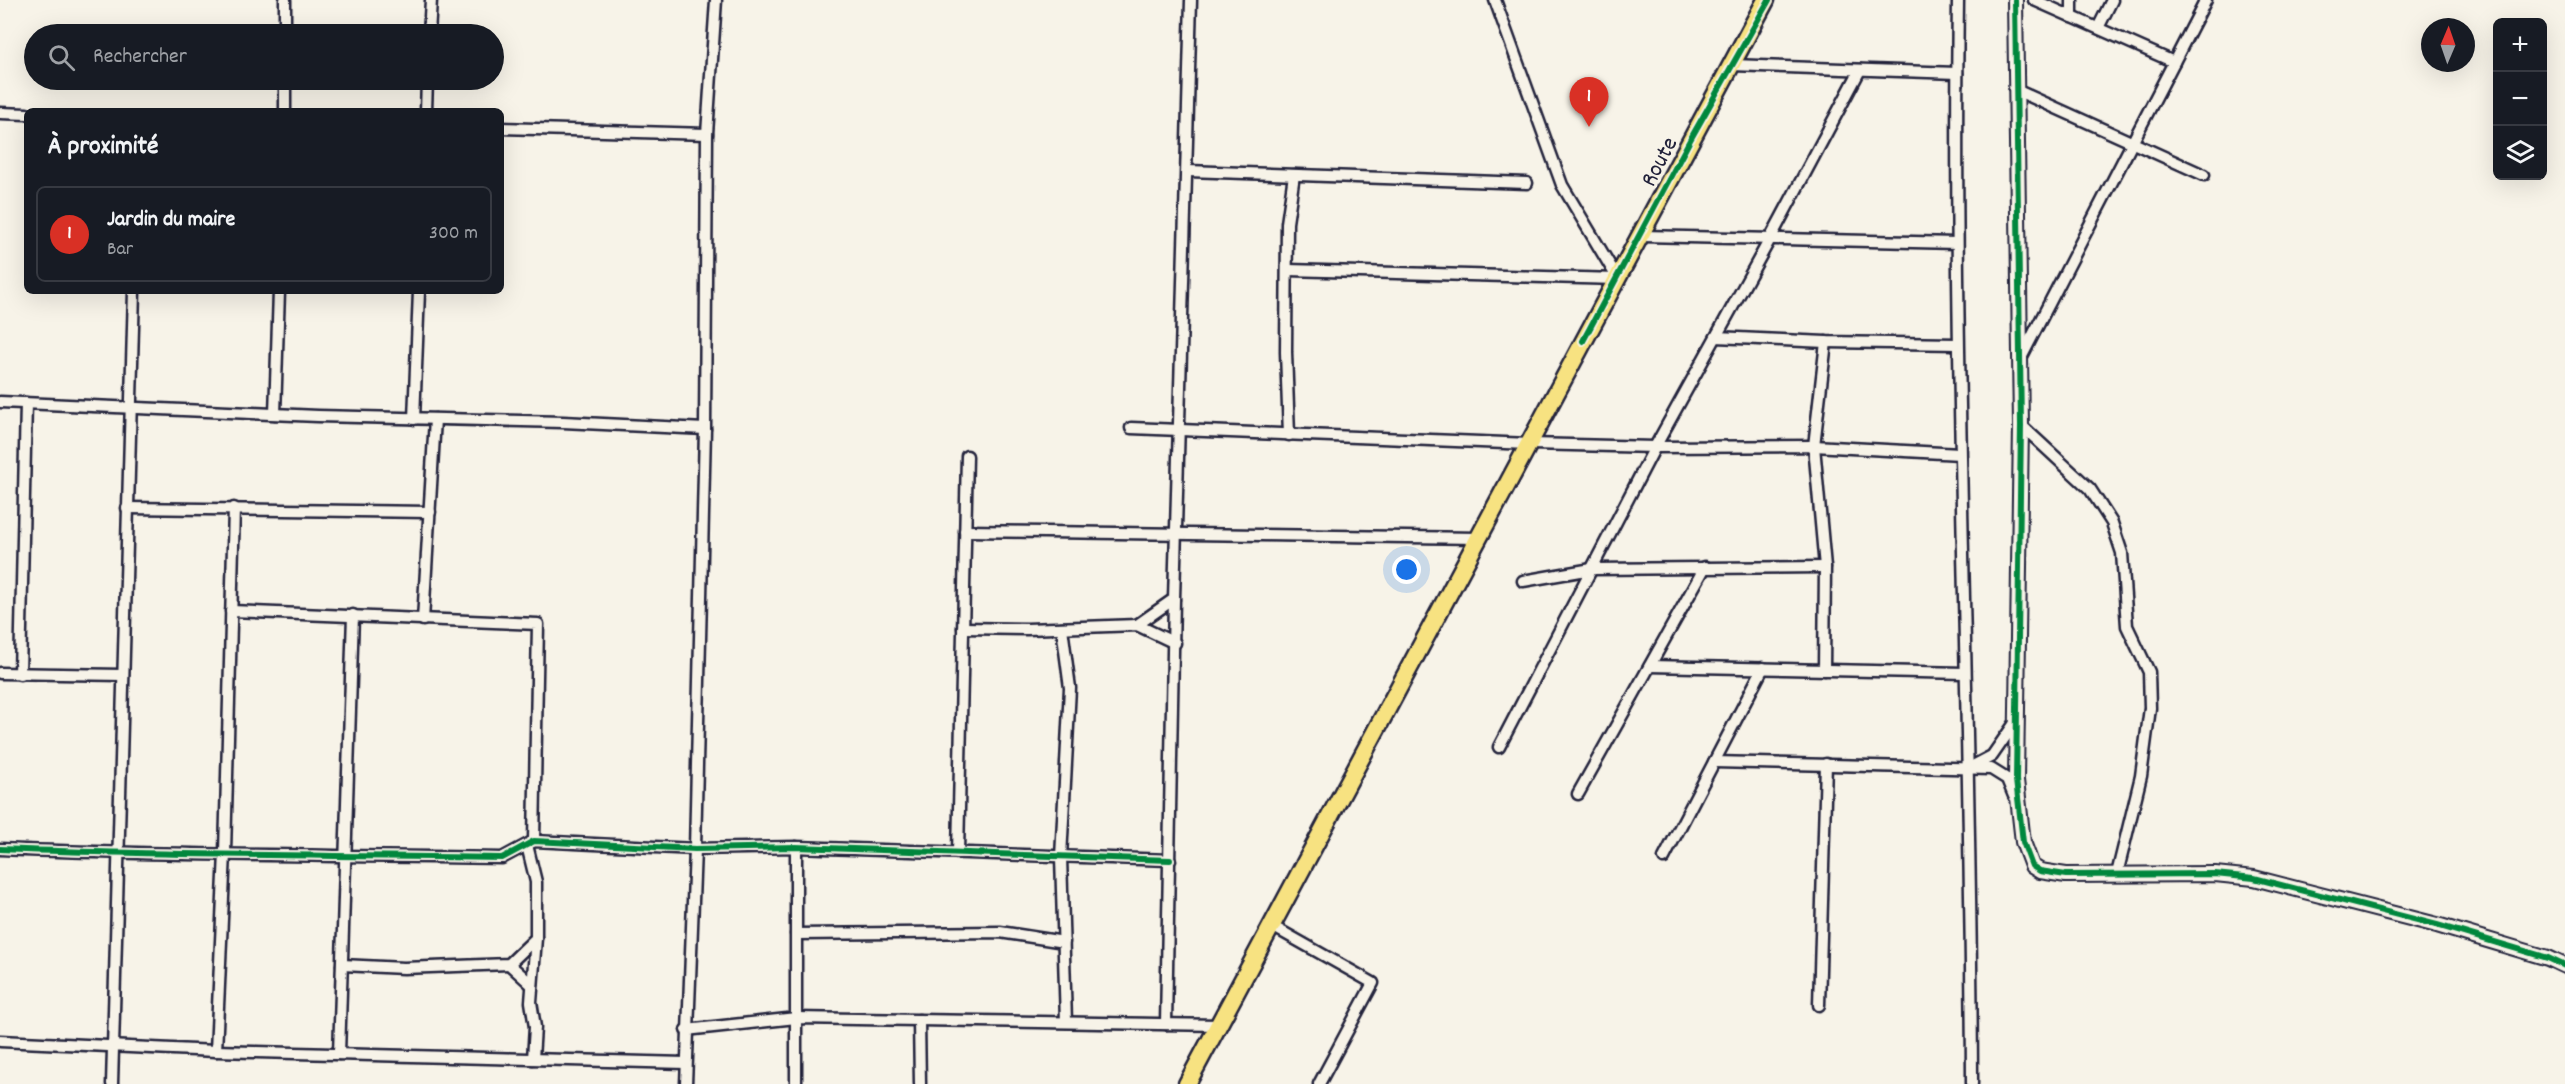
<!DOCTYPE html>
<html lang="fr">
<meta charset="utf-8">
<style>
body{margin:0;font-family:Dekko,sans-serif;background:#242831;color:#f1f3f6}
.controls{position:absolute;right:18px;top:18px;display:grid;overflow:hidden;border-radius:9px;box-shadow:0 6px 24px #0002}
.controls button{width:54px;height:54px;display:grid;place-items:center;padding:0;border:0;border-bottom:2px solid #363941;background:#171b24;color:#f1f3f6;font:30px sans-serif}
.compass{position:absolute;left:2421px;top:18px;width:54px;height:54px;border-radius:50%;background:#171b24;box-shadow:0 6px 24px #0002;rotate:2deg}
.you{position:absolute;left:1407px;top:570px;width:21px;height:21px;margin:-15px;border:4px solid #fff;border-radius:50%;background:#1a73e8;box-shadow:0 0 0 9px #1a73e833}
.badge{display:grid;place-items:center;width:39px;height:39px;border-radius:50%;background:#d93025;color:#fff;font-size:20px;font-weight:700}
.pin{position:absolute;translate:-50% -50px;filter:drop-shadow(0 2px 3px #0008)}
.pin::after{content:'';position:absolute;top:32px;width:21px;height:18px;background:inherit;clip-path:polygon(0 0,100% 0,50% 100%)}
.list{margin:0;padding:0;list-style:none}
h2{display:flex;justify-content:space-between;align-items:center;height:78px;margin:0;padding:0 24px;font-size:26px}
h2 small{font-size:20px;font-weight:400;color:#9ea1a6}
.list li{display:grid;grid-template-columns:39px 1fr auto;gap:18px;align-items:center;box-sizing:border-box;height:96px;margin:0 12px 12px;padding:0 12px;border:2px solid #363941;border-radius:9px}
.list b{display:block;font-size:22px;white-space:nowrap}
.list p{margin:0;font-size:20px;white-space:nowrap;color:#9ea1a6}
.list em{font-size:20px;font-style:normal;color:#9ea1a6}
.icon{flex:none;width:33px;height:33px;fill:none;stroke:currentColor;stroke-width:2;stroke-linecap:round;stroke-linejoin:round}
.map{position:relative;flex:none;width:2565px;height:1084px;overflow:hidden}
.search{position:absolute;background:#171b24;box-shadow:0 6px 24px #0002;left:24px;top:24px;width:480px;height:66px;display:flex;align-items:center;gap:15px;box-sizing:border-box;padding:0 21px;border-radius:33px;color:#9ea1a6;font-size:22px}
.panel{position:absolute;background:#171b24;box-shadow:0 6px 24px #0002;left:24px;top:108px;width:480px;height:186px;border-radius:9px}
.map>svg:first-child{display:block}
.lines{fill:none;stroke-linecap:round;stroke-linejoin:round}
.minor-casing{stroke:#22223b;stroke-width:15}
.tertiary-casing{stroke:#22223b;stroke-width:18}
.primary-casing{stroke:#22223b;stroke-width:21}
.minor{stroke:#f7f3e8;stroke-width:10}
.tertiary{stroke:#f7f3e8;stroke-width:14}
.primary{stroke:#f7e281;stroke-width:16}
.cycleway-casing{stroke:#f7f3e8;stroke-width:10}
.cycleway{stroke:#00873e;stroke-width:6}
.labels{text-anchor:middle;stroke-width:6;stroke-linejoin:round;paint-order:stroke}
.street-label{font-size:24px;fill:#22223b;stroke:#f7f3e8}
</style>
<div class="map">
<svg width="2565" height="1084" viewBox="0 0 2565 1084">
<rect width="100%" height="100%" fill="#f7f3e8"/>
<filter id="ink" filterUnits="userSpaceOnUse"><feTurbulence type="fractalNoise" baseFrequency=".0167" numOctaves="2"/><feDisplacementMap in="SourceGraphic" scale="12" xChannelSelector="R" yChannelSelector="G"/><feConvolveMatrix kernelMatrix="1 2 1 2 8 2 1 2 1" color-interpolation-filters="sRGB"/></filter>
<g filter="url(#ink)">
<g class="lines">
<g class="minor-casing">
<g id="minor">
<polyline points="1495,0 1562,185 1618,279"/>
<path d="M1958,0C1953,361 1971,723 1972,1084"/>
<polyline points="2034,0 2174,62"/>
<polyline points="2072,0 2072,17"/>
<polyline points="2098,28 2112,0"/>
<polyline points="285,34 285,0"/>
<polyline points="429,34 431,0"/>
<polyline points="1732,65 1957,73"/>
<polyline points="2016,90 2204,175"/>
<polyline points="285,111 285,80"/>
<polyline points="426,111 427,80"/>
<polyline points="0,113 27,114"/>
<polyline points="501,128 707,134"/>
<polyline points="1188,171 1527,183"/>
<polyline points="1642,236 1957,243"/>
<polyline points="1288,270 1618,279"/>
<polyline points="1716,337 1826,342 1958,344"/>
<polyline points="2020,360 2206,0"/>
<polyline points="0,402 318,416 563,422 705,429"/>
<polyline points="275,414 279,291"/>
<polyline points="414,419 419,291"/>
<polyline points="2021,425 2090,489 2112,523 2122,553 2127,626 2149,672 2150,708 2141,776 2117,874"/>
<polyline points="1131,428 1530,444 1655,447 1814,446 1960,454"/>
<polyline points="1289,435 1286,352 1287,223 1294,175"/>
<polyline points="127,508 430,512"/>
<polyline points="965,531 1479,538"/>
<polyline points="1523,581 1592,569 1825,567"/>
<polyline points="231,611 538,624 534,841"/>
<polyline points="423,620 435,419"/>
<polyline points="1137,625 1174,599"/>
<polyline points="963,628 1027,629 1137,625 1175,643"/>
<polyline points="1062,628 1070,688 1061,857 1066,1022"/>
<polyline points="1650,666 1965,673"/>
<polyline points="1824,670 1825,567 1814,446 1826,342"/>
<polyline points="0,673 122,675"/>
<polyline points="20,674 26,403"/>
<polyline points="1499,747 1655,447 1770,239 1860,70"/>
<polyline points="1714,762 1991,769 2007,779 2014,796"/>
<polyline points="1973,766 1992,756 2017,720"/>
<polyline points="1578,794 1705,567"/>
<polyline points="796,847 796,1084"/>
<path d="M0,849C167,856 334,855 502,858L534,841L695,849L796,847L1170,860"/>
<polyline points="958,853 967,456"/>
<polyline points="1664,858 1763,668"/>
<polyline points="1272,926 1373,983 1319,1084"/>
<polyline points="796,934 1000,932 1064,942"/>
<polyline points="509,964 532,985"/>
<polyline points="342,965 404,968 509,964 536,938 536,882 527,845"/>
<polyline points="1819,1005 1826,764"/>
<polyline points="919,1020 920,1084"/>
<polyline points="1166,1024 1174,599 1191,0"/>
<polyline points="686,1030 796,1018 1219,1025"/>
<polyline points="0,1041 216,1051 686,1063"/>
<polyline points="216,1051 225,853 234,508"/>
<polyline points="339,1054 353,615"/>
<polyline points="533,1059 535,1027 531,1002 536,938"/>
<polyline points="112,1084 134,291"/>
<polyline points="686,1084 695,849 705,429 707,134 716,0"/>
</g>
</g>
<g class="tertiary-casing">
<polyline id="tertiary" points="2015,0 2021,425 2016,780 2023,842 2032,866 2040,871 2066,875 2215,874 2254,878 2437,925 2548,958 2565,966"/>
</g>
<g class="primary-casing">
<polyline id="primary" points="1187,1084 1766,0"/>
</g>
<use href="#minor" class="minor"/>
<use href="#tertiary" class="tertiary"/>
<use href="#primary" class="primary"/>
<g class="cycleway-casing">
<g id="cycleway">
<polyline points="2015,0 2021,425 2016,780 2023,842 2032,866 2040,871 2066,875 2215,874 2254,878 2437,925 2548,958 2565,966"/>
<polyline points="1583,341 1690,140 1769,0"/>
<path d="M0,849C167,856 334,855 502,858L534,841L695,849L796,847L1170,860"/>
</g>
</g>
<use href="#cycleway" class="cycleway"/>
</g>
</g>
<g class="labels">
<g class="street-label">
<text transform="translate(1658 161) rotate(-62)" y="8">Route</text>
</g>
</g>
</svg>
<div class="controls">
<button>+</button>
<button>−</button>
<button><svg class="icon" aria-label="layers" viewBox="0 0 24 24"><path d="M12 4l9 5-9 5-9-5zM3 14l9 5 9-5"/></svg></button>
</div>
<svg class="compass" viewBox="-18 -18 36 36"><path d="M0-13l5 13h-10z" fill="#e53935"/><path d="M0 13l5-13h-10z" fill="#9ea1a6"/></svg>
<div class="you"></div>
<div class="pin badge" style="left:1589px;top:127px">1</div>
<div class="search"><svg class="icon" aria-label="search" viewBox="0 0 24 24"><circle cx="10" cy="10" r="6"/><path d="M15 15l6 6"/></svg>Rechercher</div>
<section class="panel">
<h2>À proximité<small></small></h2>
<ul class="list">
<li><span class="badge">1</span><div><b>Jardin du maire</b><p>Bar</p></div><em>300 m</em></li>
</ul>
</section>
</div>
